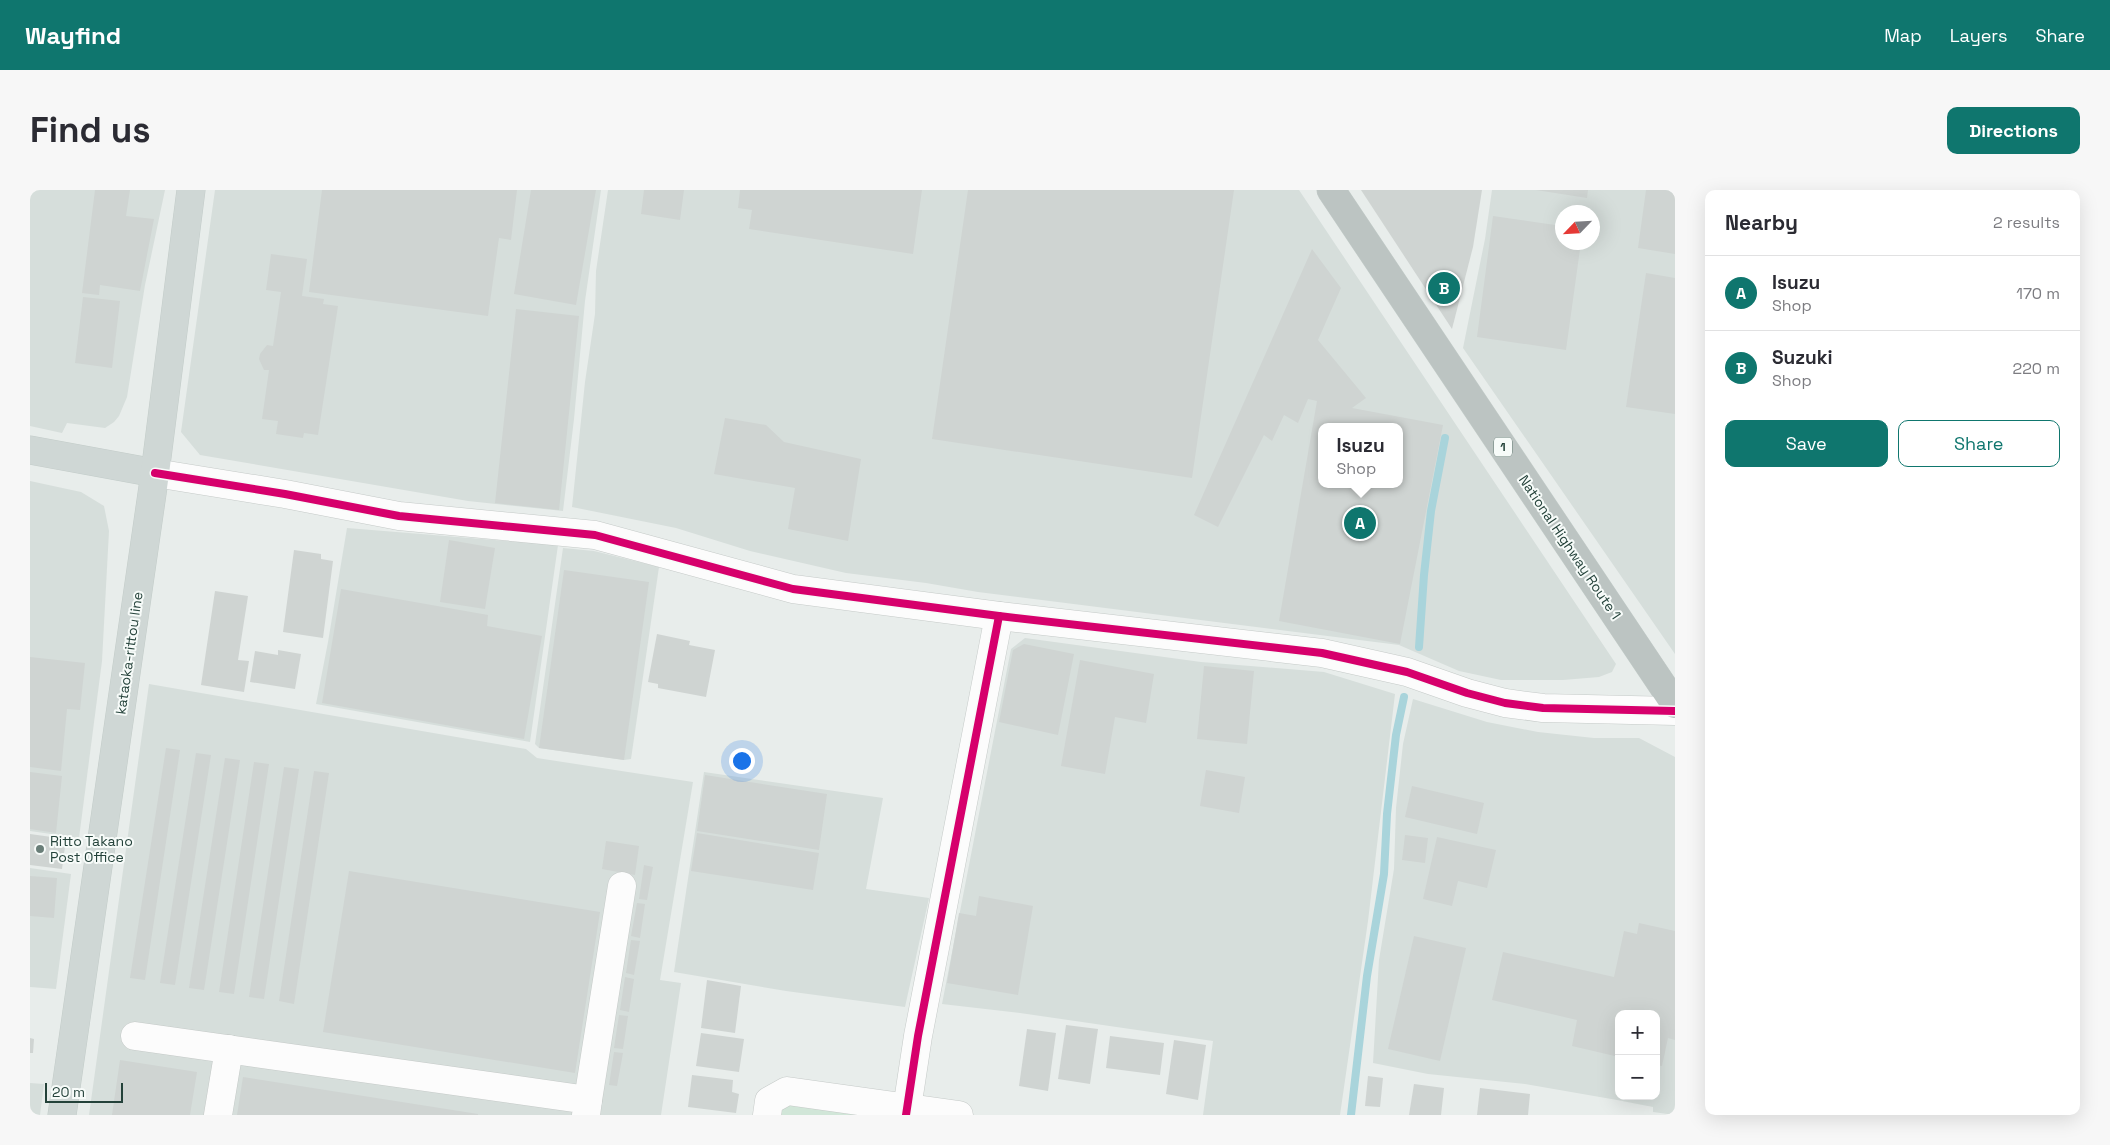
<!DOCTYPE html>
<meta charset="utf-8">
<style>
body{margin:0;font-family:"Space Grotesk",sans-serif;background:#f7f7f7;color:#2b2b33}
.controls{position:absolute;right:15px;bottom:15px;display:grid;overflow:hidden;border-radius:10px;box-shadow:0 5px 20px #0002}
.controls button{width:45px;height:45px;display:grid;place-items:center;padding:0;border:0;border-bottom:1px solid #e1e1e2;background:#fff;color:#2b2b33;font:25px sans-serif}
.compass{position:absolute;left:1525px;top:15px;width:45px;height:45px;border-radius:50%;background:#fff;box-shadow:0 5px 20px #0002;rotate:245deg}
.scale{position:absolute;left:15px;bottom:12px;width:78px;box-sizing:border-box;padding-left:5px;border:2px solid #24423a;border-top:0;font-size:14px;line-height:18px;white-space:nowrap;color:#24423a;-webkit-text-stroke:4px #f7fbf9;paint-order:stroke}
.you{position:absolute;left:711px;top:570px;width:18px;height:18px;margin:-12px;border:4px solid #fff;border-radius:50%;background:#1a73e8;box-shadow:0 0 0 8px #1a73e833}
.badge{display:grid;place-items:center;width:32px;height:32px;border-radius:50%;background:#0f766e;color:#fff;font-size:16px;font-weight:700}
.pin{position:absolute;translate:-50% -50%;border:2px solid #fff;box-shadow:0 1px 5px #0006}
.popup{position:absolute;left:1288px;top:233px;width:85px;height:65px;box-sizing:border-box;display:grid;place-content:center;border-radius:10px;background:#fff;filter:drop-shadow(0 1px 4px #0005);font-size:16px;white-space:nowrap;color:#7c7c81}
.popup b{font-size:19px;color:#2b2b33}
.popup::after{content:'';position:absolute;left:50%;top:100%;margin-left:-10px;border:10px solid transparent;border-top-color:#fff}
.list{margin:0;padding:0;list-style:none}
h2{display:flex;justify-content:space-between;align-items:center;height:65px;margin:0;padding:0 20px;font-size:21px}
h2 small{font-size:16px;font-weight:400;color:#7c7c81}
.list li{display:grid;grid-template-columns:32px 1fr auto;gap:15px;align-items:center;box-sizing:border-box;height:75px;padding:0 20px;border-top:1px solid #e1e1e2}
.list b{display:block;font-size:19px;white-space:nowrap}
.list p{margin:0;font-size:16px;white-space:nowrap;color:#7c7c81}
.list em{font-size:16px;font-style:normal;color:#7c7c81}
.actions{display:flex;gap:10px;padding:15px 20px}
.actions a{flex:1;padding:11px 0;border:1px solid #0f766e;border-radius:10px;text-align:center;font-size:18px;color:#0f766e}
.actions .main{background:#0f766e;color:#fff}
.map{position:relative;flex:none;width:1645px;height:925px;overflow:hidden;border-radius:10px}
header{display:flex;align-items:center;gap:30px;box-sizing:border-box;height:70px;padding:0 25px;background:#0f766e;color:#fff}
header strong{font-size:24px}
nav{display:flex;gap:28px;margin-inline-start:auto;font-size:18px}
.intro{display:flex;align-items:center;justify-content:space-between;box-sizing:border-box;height:120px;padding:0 30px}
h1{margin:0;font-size:35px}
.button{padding:12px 22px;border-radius:10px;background:#0f766e;color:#fff;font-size:18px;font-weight:700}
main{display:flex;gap:30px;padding:0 30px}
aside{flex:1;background:#fff;border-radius:10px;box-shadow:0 5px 20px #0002}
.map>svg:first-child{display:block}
.built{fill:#d6dedb;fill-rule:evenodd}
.green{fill:#d1e6d8}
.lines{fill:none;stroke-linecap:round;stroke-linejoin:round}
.stream{stroke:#a9d4db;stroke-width:8}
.building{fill:#cfd4d2;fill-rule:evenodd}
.minor-casing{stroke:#c5cac8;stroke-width:29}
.major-casing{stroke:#c3ccc9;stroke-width:29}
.highway-casing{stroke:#c3ccc9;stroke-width:29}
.minor{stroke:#fcfcfc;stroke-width:28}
.major{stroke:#cfd7d5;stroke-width:28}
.highway{stroke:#bcc4c2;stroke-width:28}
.cycleway-casing{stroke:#f7fbf9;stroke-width:11}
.cycleway{stroke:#d6006c;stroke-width:8}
.poi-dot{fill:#697e78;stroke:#f7fbf9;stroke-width:2}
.labels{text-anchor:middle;stroke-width:4;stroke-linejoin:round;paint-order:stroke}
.shield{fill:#f7fbf9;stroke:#637a73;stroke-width:1}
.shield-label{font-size:12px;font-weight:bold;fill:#24423a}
.street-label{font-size:14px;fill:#24423a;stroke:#f7fbf9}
.poi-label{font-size:14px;fill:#24423a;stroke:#f7fbf9;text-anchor:start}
</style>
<header>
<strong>Wayfind</strong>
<nav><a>Map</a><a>Layers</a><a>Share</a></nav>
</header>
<div class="intro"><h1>Find us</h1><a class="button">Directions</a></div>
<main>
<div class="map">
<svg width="1645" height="925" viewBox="0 0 1645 925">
<rect width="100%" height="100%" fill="#e8edeb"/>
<g class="built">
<polygon points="0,0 135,0 115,95 97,207 89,226 84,232 75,238 37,233 32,243 0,236"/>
<polygon points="185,0 571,0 555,111 544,229 533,321 438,311 170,265 151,242"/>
<path d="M578,0H1269L1586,474L1582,482L1569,487L1533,490H1471L1429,481L1369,455L948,402L896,393L816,383L720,361L646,338L542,317L555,192L565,124L566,81ZM1291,237H1369V294H1291Z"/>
<path d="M1462,0H1645V464L1433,158L1455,49ZM1532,22H1562V52H1532Z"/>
<polygon points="0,291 51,302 74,316 79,341 72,471 49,648 0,641"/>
<polygon points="317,338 528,355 500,552 286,514 298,452"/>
<polygon points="533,358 564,361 629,377 601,569 594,570 509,558 505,554"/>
<polygon points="995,448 1171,472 1294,482 1365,504 1338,731 1310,925 1173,925 1183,851 990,823 912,814 981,459"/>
<polygon points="119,494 496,559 507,568 663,592 630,790 651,793 631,925 59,925"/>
<path d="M1383,509L1457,532L1508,542L1564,548H1609L1645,567V925L1623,922V917L1587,910L1495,894L1398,884L1343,873L1349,770L1364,679L1366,618L1373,554ZM1589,824H1626V906H1589Z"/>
<polygon points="674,582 853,608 836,699 899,708 875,817 756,801 644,782"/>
<polygon points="0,678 41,684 26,799 0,797"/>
<polygon points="0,893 14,894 10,925 0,925"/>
</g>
<polygon class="green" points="759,913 828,925 748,925 748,920"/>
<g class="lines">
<g class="stream">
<polyline points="1389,457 1394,385 1401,321 1415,248"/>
<polyline points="1321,925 1337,786 1354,684 1357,624 1366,545 1374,507"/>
</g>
</g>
<g class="building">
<polygon points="65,0 100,0 96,26 124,29 110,101 70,95 69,105 52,103"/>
<polygon points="292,0 487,0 481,50 469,48 458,126 279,102"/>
<polygon points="501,0 566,0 546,115 484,104"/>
<polygon points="614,0 654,0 650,30 611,24"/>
<polygon points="710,0 892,0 883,64 719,39 722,20 708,18"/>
<polygon points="938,0 1204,0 1162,288 902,249"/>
<polygon points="1331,0 1452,0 1443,57 1422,139"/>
<polygon points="1506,0 1558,0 1557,8"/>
<polygon points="1616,0 1645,0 1645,64 1608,58"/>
<polygon points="1463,26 1532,36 1532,52 1551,52 1536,160 1447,147"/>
<path d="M1282,59L1311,98L1288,150L1336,208L1322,218L1413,235L1370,454L1249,431L1287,211L1278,209L1268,233L1254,225L1242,251L1234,245L1188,337L1164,325ZM1291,237H1369V294H1291Z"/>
<polygon points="241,64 277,69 272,106 294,109 293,114 308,116 288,245 274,243 273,248 246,244 248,231 232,229 239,180 234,180 229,169 230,164 237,155 243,156 251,102 236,100"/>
<polygon points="1616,83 1645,88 1645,224 1596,217"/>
<polygon points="53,107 90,111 82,178 45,173"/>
<polygon points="486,119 549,126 529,320 465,313"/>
<polygon points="695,228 736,235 754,252 831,269 818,351 758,339 765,298 684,284"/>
<polygon points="419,350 465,358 455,419 410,412"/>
<polygon points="264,360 291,364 291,369 303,371 293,448 253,442"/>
<polygon points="534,380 619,392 594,570 509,558"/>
<polygon points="311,399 458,425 457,436 512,446 494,549 292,513"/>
<polygon points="185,401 218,406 208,470 219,471 214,502 171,495"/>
<polygon points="627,444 660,451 659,455 685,460 676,507 628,498 628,494 618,492"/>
<polygon points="994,454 1044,464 1028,545 969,532 983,460"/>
<polygon points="248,460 271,464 265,499 220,492 225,461 248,465"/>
<polygon points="0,467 55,473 50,520 37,519 31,581 0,577"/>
<polygon points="1050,470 1124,484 1116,533 1085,527 1075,584 1031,576"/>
<polygon points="1174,476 1224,481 1217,554 1167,549"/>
<polygon points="136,558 150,560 115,790 100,788"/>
<polygon points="166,563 181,565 145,795 130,793"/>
<polygon points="195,568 210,570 174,800 159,798"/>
<polygon points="224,572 239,574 204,804 189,802"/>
<polygon points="254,577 269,579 234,809 219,807"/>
<polygon points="1176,580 1215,587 1209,623 1170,616"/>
<polygon points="284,581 299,583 264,814 249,811"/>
<polygon points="0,582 32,586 26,643 0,639"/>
<polygon points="675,585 797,604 789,660 667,641"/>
<polygon points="1382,596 1454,613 1447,644 1375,627"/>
<polygon points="667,643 789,663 783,700 661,681"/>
<polygon points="0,644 36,649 32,679 0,675"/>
<polygon points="1375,645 1398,648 1395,673 1372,670"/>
<polygon points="1407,647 1466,660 1457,698 1428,691 1422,716 1393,709"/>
<polygon points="576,651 609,656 605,685 572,679"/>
<polygon points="614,675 623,677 617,710 609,709"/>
<polygon points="319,681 570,722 545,883 293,842"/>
<polygon points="0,686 27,688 24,728 0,726"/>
<polygon points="949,706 1003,716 988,805 917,793 929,723 946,726"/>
<polygon points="607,713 615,714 610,748 601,746"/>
<polygon points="1609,733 1645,741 1645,850 1638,848 1632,876 1626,875 1626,824 1589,824 1589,867 1542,856 1547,830 1462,810 1473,762 1584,787 1594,741 1607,744"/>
<polygon points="1384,746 1436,758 1410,871 1358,859"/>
<polygon points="601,750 610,751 604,785 596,783"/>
<polygon points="595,787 604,789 599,822 590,820"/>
<polygon points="677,790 711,796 705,843 671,838"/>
<polygon points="589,825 598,826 593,859 584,858"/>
<polygon points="1036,835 1068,839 1060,894 1028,889"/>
<polygon points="997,839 1026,843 1018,901 989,896"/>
<polygon points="671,843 714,849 709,882 666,876"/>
<polygon points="1080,846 1134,853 1130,885 1076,878"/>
<polygon points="0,848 4,849 3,863 0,863"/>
<polygon points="1144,850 1176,855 1168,910 1136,904"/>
<polygon points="584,862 593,863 587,896 579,895"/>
<polygon points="90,870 167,882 160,925 82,925"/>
<polygon points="662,885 703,890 702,902 709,904 706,923 658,917"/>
<polygon points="1338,886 1353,888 1350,917 1335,916"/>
<polygon points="213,887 448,924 448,925 207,925"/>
<polygon points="1384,894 1414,898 1411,925 1379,925"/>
<polygon points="1450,898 1500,904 1498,925 1447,925"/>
</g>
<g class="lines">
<g class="minor-casing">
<g id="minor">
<polyline points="125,283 255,304 369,326 565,345 763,399 969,426 1292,463 1377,482 1437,503 1475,513 1513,518 1645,521"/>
<polyline points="105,846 558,910 556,925"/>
<polyline points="558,910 592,696"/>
<polyline points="188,925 199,859"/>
<polyline points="737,925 739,911 757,901 929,925"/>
<polyline points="876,925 888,846 969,426"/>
</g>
</g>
<g class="major-casing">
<g id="major">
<polyline points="0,260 125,283"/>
<polyline points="32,925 125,283 161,0"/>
</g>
</g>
<g class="highway-casing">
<polyline id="highway" points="1301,0 1645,514"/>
</g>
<use href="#minor" class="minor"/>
<use href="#major" class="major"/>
<use href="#highway" class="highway"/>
<g class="cycleway-casing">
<g id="cycleway">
<polyline points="125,283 255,304 369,326 565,345 763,399 969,426 1292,463 1377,482 1437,503 1475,513 1513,518 1645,521"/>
<polyline points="876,925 888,846 969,426"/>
</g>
</g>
<use href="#cycleway" class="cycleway"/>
</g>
<circle class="poi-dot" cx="10" cy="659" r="5"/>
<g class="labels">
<rect class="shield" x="1464" y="247.5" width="18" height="19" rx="4"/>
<g class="shield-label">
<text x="1473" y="261">1</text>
</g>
<g class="street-label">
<text transform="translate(1540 357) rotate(56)" y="5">National Highway Route 1</text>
<text transform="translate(99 463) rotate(-82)" y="5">kataoka-rittou line</text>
</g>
<g class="poi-label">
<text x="20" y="656">Ritto Takano<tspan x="20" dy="16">Post Office</tspan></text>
</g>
</g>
</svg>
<div class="controls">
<button>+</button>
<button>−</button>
</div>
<svg class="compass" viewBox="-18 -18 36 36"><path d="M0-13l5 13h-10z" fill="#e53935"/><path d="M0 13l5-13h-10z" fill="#7c7c81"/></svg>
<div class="scale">20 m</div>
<div class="you"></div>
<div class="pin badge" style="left:1330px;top:333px">A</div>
<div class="popup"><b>Isuzu</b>Shop</div>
<div class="pin badge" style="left:1414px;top:98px">B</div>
</div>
<aside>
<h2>Nearby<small>2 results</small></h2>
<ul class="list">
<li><span class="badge">A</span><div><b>Isuzu</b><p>Shop</p></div><em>170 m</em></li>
<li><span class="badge">B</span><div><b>Suzuki</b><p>Shop</p></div><em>220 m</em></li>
</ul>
<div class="actions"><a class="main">Save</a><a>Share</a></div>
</aside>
</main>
